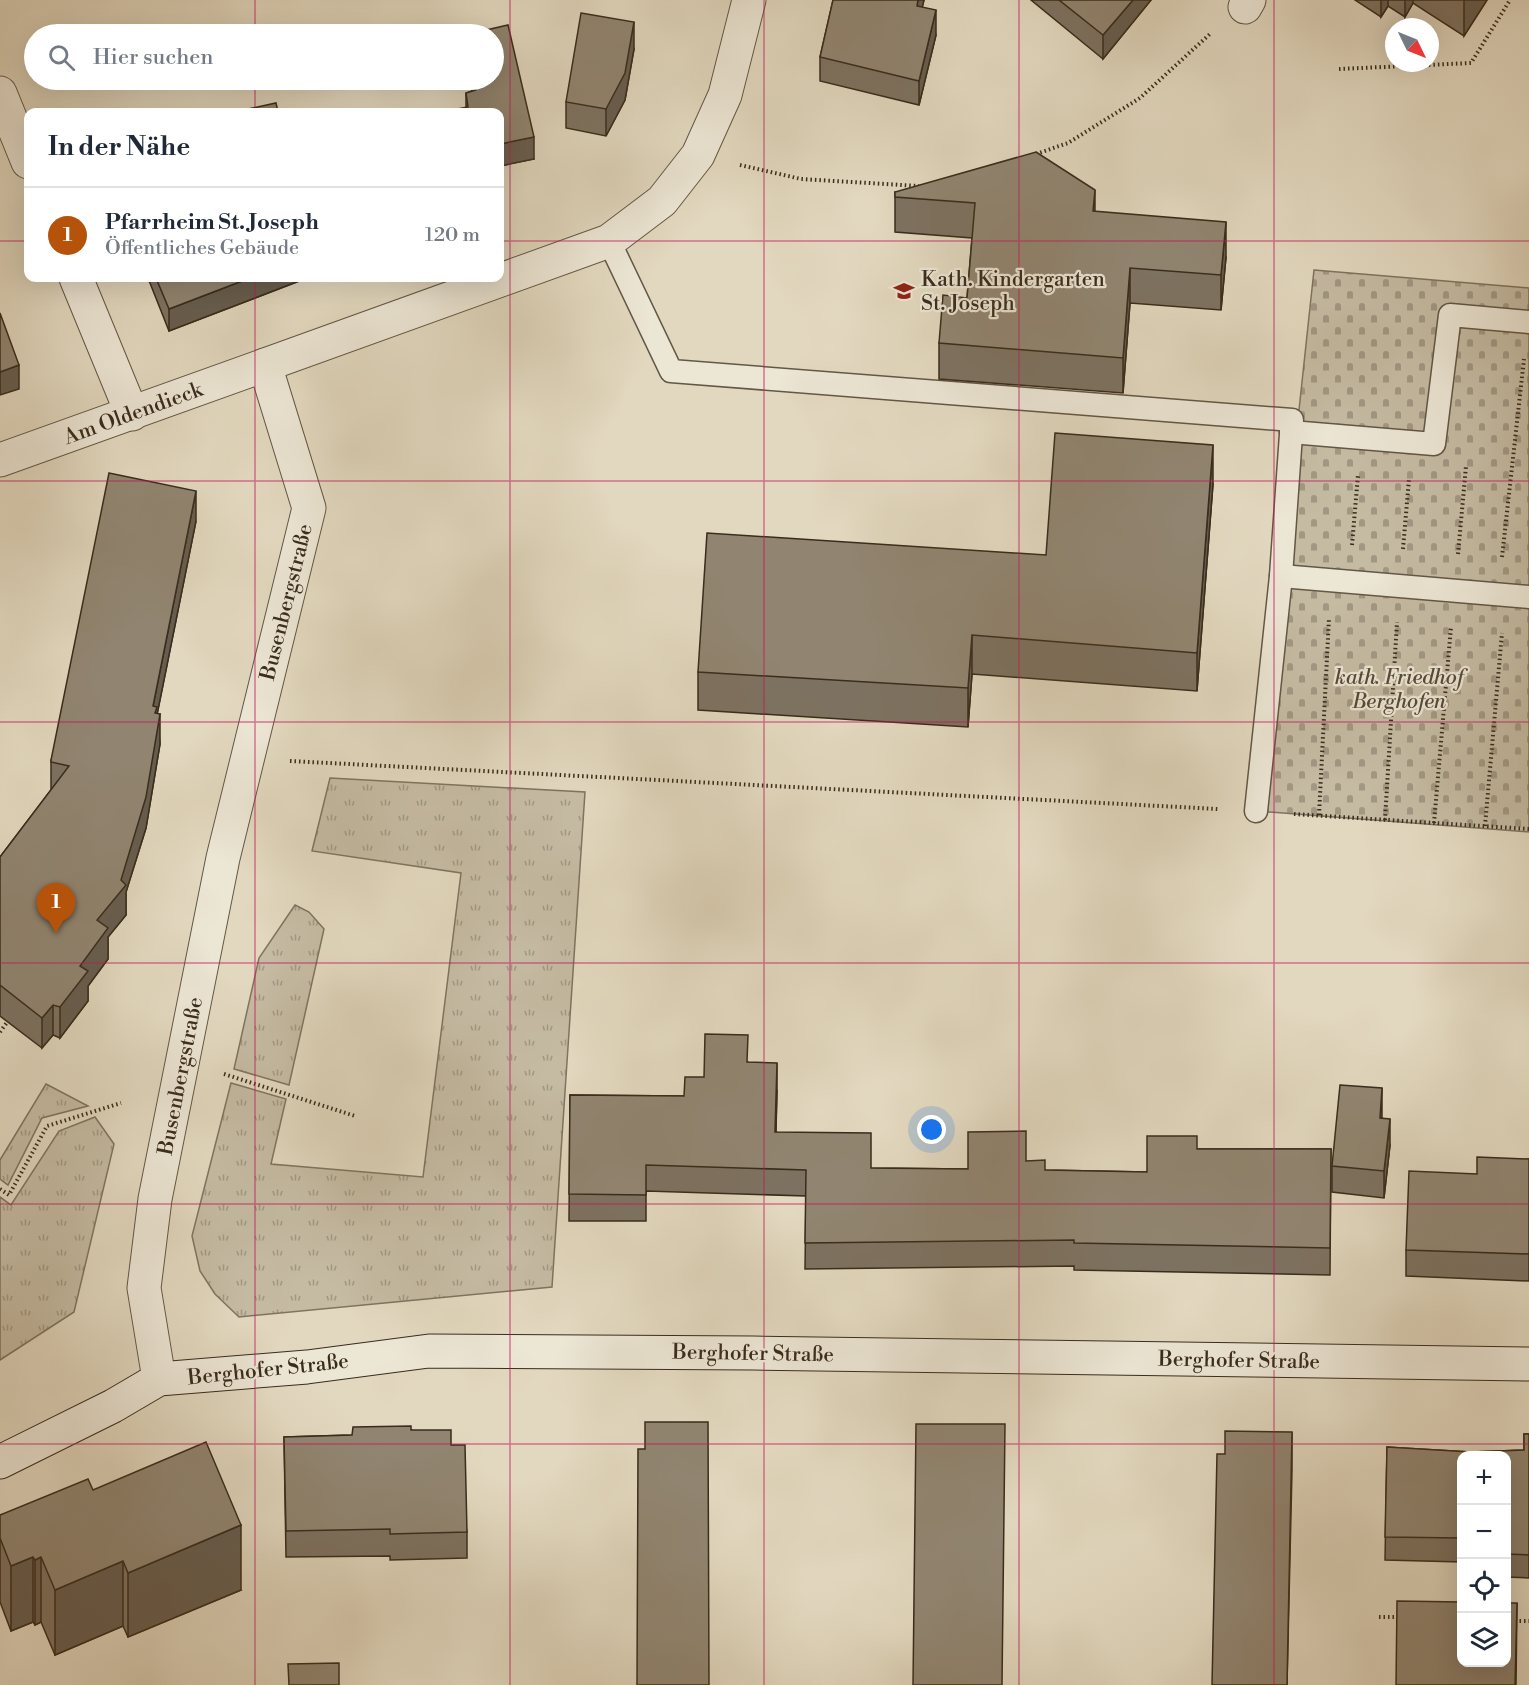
<!DOCTYPE html>
<html lang="de">
<meta charset="utf-8">
<style>
body{margin:0;font-family:"Libre Bodoni",serif;background:#f6f6f7;color:#1f2937}
.controls{position:absolute;right:18px;bottom:18px;display:grid;overflow:hidden;border-radius:12px;box-shadow:0 6px 24px #0002}
.controls button{width:54px;height:54px;display:grid;place-items:center;padding:0;border:0;border-bottom:2px solid #e0e1e3;background:#fff;color:#1f2937;font:30px sans-serif}
.compass{position:absolute;left:1385px;top:18px;width:54px;height:54px;border-radius:50%;background:#fff;box-shadow:0 6px 24px #0002;rotate:133deg}
.you{position:absolute;left:932px;top:1130px;width:21px;height:21px;margin:-15px;border:4px solid #fff;border-radius:50%;background:#1a73e8;box-shadow:0 0 0 9px #1a73e833}
.badge{display:grid;place-items:center;width:39px;height:39px;border-radius:50%;background:#b45309;color:#fff;font-size:20px;font-weight:700}
.pin{position:absolute;translate:-50% -50px;filter:drop-shadow(0 2px 3px #0008)}
.pin::after{content:'';position:absolute;top:32px;width:21px;height:18px;background:inherit;clip-path:polygon(0 0,100% 0,50% 100%)}
.list{margin:0;padding:0;list-style:none}
h2{display:flex;justify-content:space-between;align-items:center;height:78px;margin:0;padding:0 24px;font-size:26px}
h2 small{font-size:20px;font-weight:400;color:#747a83}
.list li{display:grid;grid-template-columns:39px 1fr auto;gap:18px;align-items:center;box-sizing:border-box;height:96px;padding:0 24px;border-top:2px solid #e0e1e3}
.list b{display:block;font-size:22px;white-space:nowrap}
.list p{margin:0;font-size:20px;white-space:nowrap;color:#747a83}
.list em{font-size:20px;font-style:normal;color:#747a83}
.icon{flex:none;width:33px;height:33px;fill:none;stroke:currentColor;stroke-width:2;stroke-linecap:round;stroke-linejoin:round}
.map{position:relative;flex:none;width:1529px;height:1685px;overflow:hidden}
.search{position:absolute;background:#fff;box-shadow:0 6px 24px #0002;left:24px;top:24px;width:480px;height:66px;display:flex;align-items:center;gap:15px;box-sizing:border-box;padding:0 21px;border-radius:33px;color:#747a83;font-size:22px}
.panel{position:absolute;background:#fff;box-shadow:0 6px 24px #0002;left:24px;top:108px;width:480px;height:174px;border-radius:12px}
.map>svg:first-child{display:block}
.grass{fill:url(#grass-tufts);stroke:#7f7460;stroke-width:1.5}
.cemetery{fill:url(#cemetery-stones);stroke:#7f7460;stroke-width:1.5}
.lines{fill:none;stroke-linecap:round;stroke-linejoin:round}
.lane-casing{stroke:#635745;stroke-width:25}
.street-casing{stroke:#635745;stroke-width:35}
.secondary-casing{stroke:#392c1c;stroke-width:35}
.path{stroke:#392c1c;stroke-width:4;stroke-dasharray:1.5 3;stroke-linecap:butt}
.lane{stroke:#ece6d5;stroke-width:22}
.street{stroke:#ece6d5;stroke-width:33}
.secondary{stroke:#ece6d5;stroke-width:33}
.wall{fill:#7d7261;stroke:#392c1c;stroke-width:1.5}
.shaded-wall{fill:#665d4f;stroke:#392c1c;stroke-width:1.5}
.building{fill:#918571;stroke:#392c1c;stroke-width:1.5}
.grid{fill:none;stroke:#c2185b;stroke-width:1.5;stroke-opacity:0.55}
.labels{text-anchor:middle;stroke-width:4.5;stroke-linejoin:round;paint-order:stroke}
.poi-label{font-size:21px;fill:#392c1c;stroke:#ece6d5;text-anchor:start}
.street-label{font-size:21px;fill:#392c1c;stroke:#ece6d5}
.park-label{font-size:21px;font-style:italic;fill:#554937;stroke:#ece6d5}
</style>
<div class="map">
<svg width="1529" height="1685" viewBox="0 0 1529 1685">
<defs>
<pattern id="grass-tufts" width="24" height="20" patternUnits="userSpaceOnUse" patternTransform="scale(1.5)"><rect width="24" height="20" fill="#c5bba3"/><path d="M3 7l-1-3M5 7V3M7 7l1-3M15 17l-1-3M17 17v-4M19 17l1-3" fill="none" stroke="#a19884"/></pattern>
<pattern id="cemetery-stones" width="16" height="16" patternUnits="userSpaceOnUse" patternTransform="scale(1.5)"><rect width="16" height="16" fill="#c5bba3"/><path d="M2 7V4a2 2 0 0 1 4 0v3zM10 15v-3a2 2 0 0 1 4 0v3z" fill="#a19884"/></pattern>
</defs>
<rect width="100%" height="100%" fill="#e2d8bf"/>
<filter id="stains"><feTurbulence type="fractalNoise" baseFrequency=".00333" numOctaves="4"/><feColorMatrix values="0 0 0 0 .2 0 0 0 0 .09 0 0 0 0 .02 0 0 0 .5 -.17"/></filter>
<radialGradient id="worn" r=".72"><stop offset=".6" stop-color="#630" stop-opacity="0"/><stop offset="1" stop-color="#630" stop-opacity=".3"/></radialGradient>
<g class="grass">
<polygon points="330,778 585,792 552,1287 239,1317 215,1294 200,1271 192,1236 231,1083 286,1099 271,1164 423,1177 461,873 312,851"/>
<polygon points="295,905 309,912 324,929 289,1085 234,1069 259,958"/>
<polygon points="46,1084 88,1106 42,1118 8,1185 0,1179 0,1160"/>
<polygon points="95,1117 114,1144 74,1312 0,1360 0,1197 11,1205 59,1131"/>
</g>
<polygon class="cemetery" points="1314,270 1529,288 1529,832 1256,811"/>
<g class="lines">
<g class="lane-casing">
<g id="lane">
<polyline points="609,241 671,371 1292,420 1281,576 1256,811"/>
<polyline points="1291,432 1434,444 1450,315 1529,322"/>
<polyline points="1281,576 1529,597"/>
</g>
</g>
<g class="street-casing">
<g id="street">
<polyline points="1245,7 1249,0"/>
<polyline points="0,93 28,162"/>
<polyline points="76,278 132,414"/>
<polyline points="0,460 265,365"/>
<polyline points="159,1379 144,1288 155,1199 223,858 309,508 265,365 609,241 662,201 698,155 725,95 749,0"/>
</g>
</g>
<g class="secondary-casing">
<polyline id="secondary" points="0,1462 113,1406 159,1379 307,1367 429,1351 753,1353 1529,1364"/>
</g>
<g class="path">
<polyline points="1339,69 1471,63 1510,0"/>
<polyline points="1036,154 1068,143 1140,98 1211,33"/>
<polyline points="740,165 801,179 919,186"/>
<polyline points="1352,545 1358,475"/>
<polyline points="1403,549 1409,479"/>
<polyline points="1458,554 1466,466"/>
<polyline points="1502,557 1524,359"/>
<polyline points="290,761 1218,809"/>
<polyline points="1294,814 1529,829"/>
<polyline points="1319,815 1329,618"/>
<polyline points="1385,820 1397,622"/>
<polyline points="1434,823 1451,627"/>
<polyline points="1485,826 1502,633"/>
<polyline points="0,1032 8,1021"/>
<polyline points="224,1074 355,1116"/>
<polyline points="0,1189 9,1195 47,1126 121,1103"/>
<polyline points="1379,1617 1401,1617"/>
<polyline points="1506,1621 1529,1621"/>
</g>
<use href="#lane" class="lane"/>
<use href="#street" class="street"/>
<use href="#secondary" class="secondary"/>
</g>
<g class="wall">
<polygon points="833,0 924,0 922,7 936,35 919,105 820,81 820,57"/>
<polygon points="1031,0 1151,0 1103,59"/>
<polygon points="1355,0 1487,0 1464,36 1413,3 1405,17 1388,6 1381,17"/>
<polygon points="634,49 625,100 606,136 566,128 566,102"/>
<polygon points="469,80 494,80 534,159 500,166 500,112 466,107 466,93 472,91"/>
<polygon points="895,192 1095,212 1226,257 1221,310 1130,303 1123,393 939,379 939,343 967,298 972,238 895,232"/>
<polygon points="148,278 307,278 169,331"/>
<polygon points="1213,484 1197,691 972,674 968,727 698,710 698,672 1046,555"/>
<polygon points="196,521 157,714 160,744 146,828 126,892 126,915 108,937 108,959 88,986 88,1001 60,1038 53,1035 42,1048 0,1016 0,857 51,790 51,760"/>
<polygon points="748,1062 777,1090 776,1132 871,1168 968,1169 1026,1161 1045,1170 1147,1172 1197,1149 1331,1149 1330,1275 1074,1270 1074,1266 805,1269 806,1196 646,1191 646,1221 569,1221 570,1095 684,1096"/>
<polygon points="1382,1118 1390,1145 1384,1198 1332,1192 1332,1166"/>
<polygon points="1529,1159 1529,1281 1406,1276 1406,1250 1477,1174"/>
<polygon points="411,1430 451,1445 467,1532 467,1558 390,1560 390,1556 286,1557 284,1437 352,1435"/>
<polygon points="1524,1434 1529,1434 1529,1578 1506,1577 1506,1455 1461,1455 1461,1562 1385,1560 1387,1447 1471,1452 1524,1450"/>
<polygon points="93,1490 241,1590 128,1637 123,1626 55,1655 41,1622 35,1625 33,1622 11,1631 0,1602 0,1515"/>
</g>
<g class="shaded-wall">
<polygon points="918,0 924,0 917,30 917,6"/>
<polygon points="1133,0 1151,0 1103,59 1103,35"/>
<polygon points="1381,0 1388,0 1388,6 1381,17"/>
<polygon points="1405,0 1413,0 1413,3 1405,17"/>
<polygon points="1464,0 1487,0 1464,36"/>
<polygon points="936,10 936,35 919,105 919,81"/>
<polygon points="634,22 634,49 625,100 606,136 606,109"/>
<polygon points="534,137 534,159 500,166 500,144"/>
<polygon points="1095,190 1095,225 1093,211"/>
<polygon points="1226,222 1226,257 1221,310 1221,275"/>
<polygon points="1130,268 1130,303 1123,393 1123,358"/>
<polygon points="250,278 307,278 169,331 169,309"/>
<polygon points="19,365 19,389 0,395 0,372"/>
<polygon points="1213,445 1213,484 1197,691 1197,653"/>
<polygon points="196,491 196,521 157,715 160,714 160,744 146,828 126,892 126,915 108,937 108,959 88,986 88,1001 60,1038 60,1007 80,966 97,920 121,880 153,706"/>
<polygon points="972,635 972,674 968,727 968,688"/>
<polygon points="53,1005 53,1035 42,1048 42,1018"/>
<polygon points="777,1063 777,1090 775,1159 775,1132"/>
<polygon points="1382,1088 1382,1115 1380,1145 1380,1118"/>
<polygon points="1390,1119 1390,1145 1384,1198 1384,1171"/>
<polygon points="1292,1432 1292,1471 1287,1685"/>
<polygon points="241,1525 241,1590 128,1637 128,1573"/>
<polygon points="33,1557 33,1622 11,1631 11,1566"/>
<polygon points="41,1557 41,1622 35,1625 35,1560"/>
<polygon points="123,1561 123,1626 55,1655 55,1590"/>
<polygon points="1517,1603 1516,1685 1515,1685"/>
</g>
<g class="building">
<polygon points="833,0 918,0 917,6 936,10 919,81 820,57"/>
<polygon points="1059,0 1133,0 1103,35"/>
<polygon points="581,13 634,22 625,73 606,109 566,102"/>
<polygon points="508,25 534,137 500,144 500,112 441,112 468,107 466,93 476,90 474,80 494,80 494,34 469,34"/>
<polygon points="276,103 278,112 234,112"/>
<polygon points="1036,152 1095,190 1093,211 1226,222 1221,275 1130,268 1123,358 939,343 943,295 967,298 975,203 895,197 895,192"/>
<polygon points="156,278 250,278 169,309"/>
<polygon points="0,313 19,365 0,372"/>
<polygon points="1055,433 1213,445 1197,653 972,635 968,688 698,672 707,533 1046,555"/>
<polygon points="109,473 196,491 153,706 157,707 155,713 160,714 146,797 121,880 126,885 97,920 108,928 80,966 88,971 60,1007 53,1005 42,1018 0,985 0,857 69,766 51,762 51,760"/>
<polygon points="705,1034 748,1035 747,1062 777,1063 775,1132 871,1133 871,1168 968,1169 968,1132 1026,1131 1026,1161 1045,1160 1045,1170 1147,1172 1147,1136 1197,1136 1197,1149 1331,1149 1330,1248 1074,1243 1074,1240 805,1243 806,1170 646,1165 646,1195 569,1194 570,1095 684,1096 685,1077 704,1077"/>
<polygon points="1340,1085 1382,1088 1380,1118 1390,1119 1384,1171 1332,1166"/>
<polygon points="1477,1157 1529,1159 1529,1254 1406,1250 1409,1171 1477,1174"/>
<polygon points="645,1422 708,1422 709,1685 637,1685 638,1449 645,1449"/>
<polygon points="916,1424 1005,1424 1002,1685 913,1685"/>
<polygon points="411,1426 411,1430 451,1430 451,1445 465,1445 467,1532 390,1534 390,1529 286,1531 284,1437 352,1435 353,1427"/>
<polygon points="1225,1431 1292,1432 1287,1685 1212,1685 1217,1454 1225,1454"/>
<polygon points="1524,1434 1529,1434 1529,1555 1506,1554 1506,1455 1461,1455 1461,1538 1385,1537 1387,1447 1471,1452 1524,1450"/>
<polygon points="206,1442 241,1525 128,1573 123,1561 55,1590 41,1557 35,1560 33,1557 11,1566 0,1538 0,1515 88,1479 93,1490"/>
<polygon points="1397,1601 1461,1602 1461,1662 1506,1662 1506,1603 1517,1603 1515,1685 1396,1685"/>
<polygon points="339,1663 339,1685 289,1685 288,1664"/>
</g>
<path class="grid" d="M255,0V34M510,0V1685M764,0V1685M1019,0V1685M1274,0V1685M255,80V112M0,241H28M500,241H1529M255,278V1685M0,481H1529M0,722H1529M0,963H1529M0,1204H1529M0,1444H1529"/>
<defs>
<g id="school-bare" transform="scale(1.62)"><path d="M0-5L7-2L0 1L-7-2ZM-4 1L0 2.5L4 1V4Q0 6-4 4Z" fill="#8f2418" stroke="#ece6d5" stroke-width="2.5" paint-order="stroke"/></g>
</defs>
<g fill-rule="evenodd">
<use href="#school-bare" x="904" y="291"/>
</g>
<g class="labels">
<g class="poi-label">
<text x="921" y="286">Kath. Kindergarten<tspan x="921" dy="24">St. Joseph</tspan></text>
</g>
<g class="street-label">
<text transform="translate(133 413) rotate(-20)" y="7">Am Oldendieck</text>
<text transform="translate(286 602) rotate(-76)" y="7">Busenbergstraße</text>
<text transform="translate(180 1076) rotate(-79)" y="7">Busenbergstraße</text>
<text transform="translate(753 1353) rotate(1)" y="7">Berghofer Straße</text>
<text transform="translate(1239 1360) rotate(1)" y="7">Berghofer Straße</text>
<text transform="translate(268 1369) rotate(-6)" y="7">Berghofer Straße</text>
</g>
<g class="park-label">
<text x="1399" y="684">kath. Friedhof<tspan x="1399" dy="24">Berghofen</tspan></text>
</g>
</g>
<rect width="100%" height="100%" filter="url(#stains)"/>
<rect width="100%" height="100%" fill="url(#worn)"/>
</svg>
<div class="controls">
<button>+</button>
<button>−</button>
<button><svg class="icon" aria-label="locate" viewBox="0 0 24 24"><circle cx="12" cy="12" r="6"/><path d="M12 2v4M12 18v4M2 12h4M18 12h4"/></svg></button>
<button><svg class="icon" aria-label="layers" viewBox="0 0 24 24"><path d="M12 4l9 5-9 5-9-5zM3 14l9 5 9-5"/></svg></button>
</div>
<svg class="compass" viewBox="-18 -18 36 36"><path d="M0-13l5 13h-10z" fill="#e53935"/><path d="M0 13l5-13h-10z" fill="#747a83"/></svg>
<div class="you"></div>
<div class="pin badge" style="left:56px;top:933px">1</div>
<div class="search"><svg class="icon" aria-label="search" viewBox="0 0 24 24"><circle cx="10" cy="10" r="6"/><path d="M15 15l6 6"/></svg>Hier suchen</div>
<section class="panel">
<h2>In der Nähe<small></small></h2>
<ul class="list">
<li><span class="badge">1</span><div><b>Pfarrheim St. Joseph</b><p>Öffentliches Gebäude</p></div><em>120 m</em></li>
</ul>
</section>
</div>
